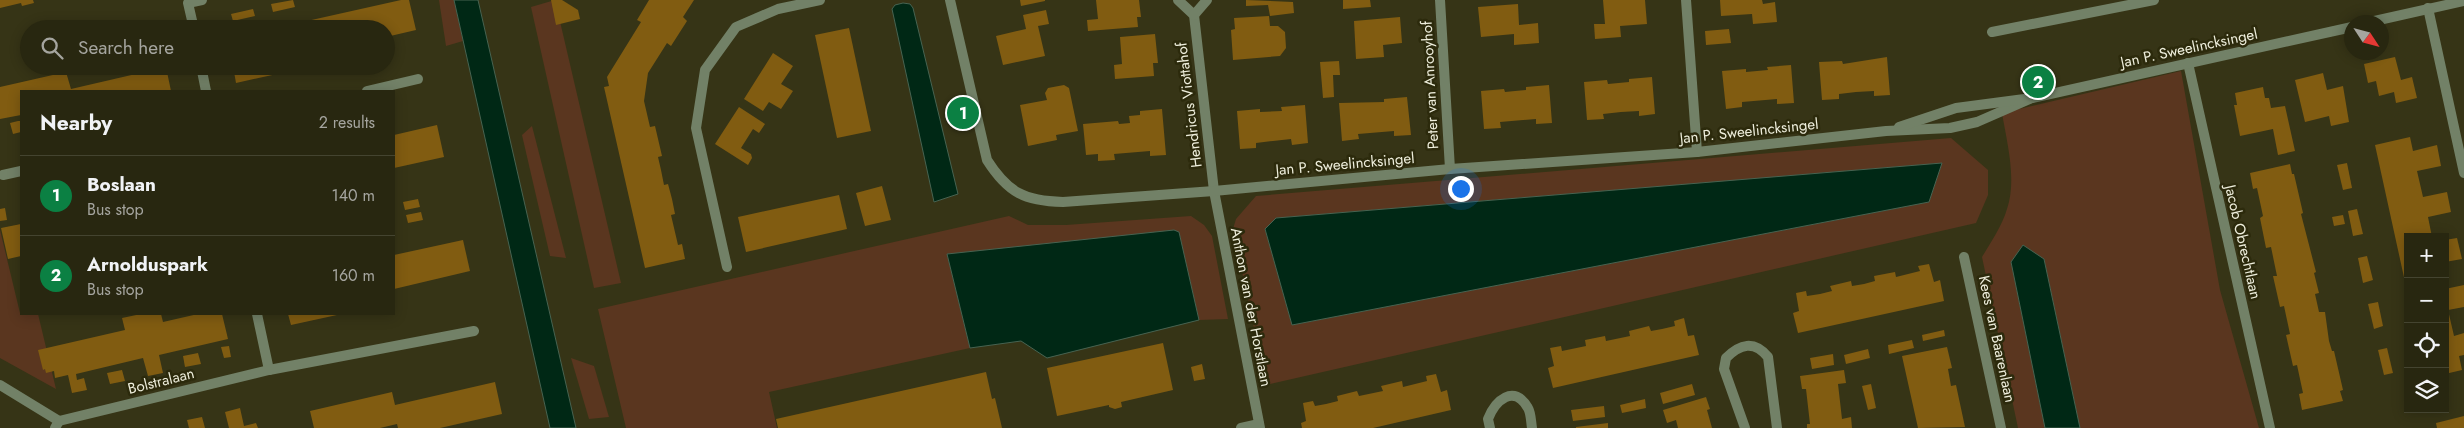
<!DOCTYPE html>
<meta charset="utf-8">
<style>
body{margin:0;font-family:Jost,sans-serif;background:#302f19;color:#f1f3f6}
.controls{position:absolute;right:15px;bottom:15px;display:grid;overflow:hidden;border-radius:0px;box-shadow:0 2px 12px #0003}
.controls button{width:45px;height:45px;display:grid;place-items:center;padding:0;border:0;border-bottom:1px solid #444430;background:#282710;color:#f1f3f6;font:25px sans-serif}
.compass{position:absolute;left:2344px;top:15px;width:45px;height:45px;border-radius:50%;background:#282710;box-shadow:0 2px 12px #0003;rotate:126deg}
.you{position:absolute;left:1460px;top:188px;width:18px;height:18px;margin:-12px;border:4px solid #fff;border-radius:50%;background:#1a73e8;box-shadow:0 0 0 8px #1a73e833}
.badge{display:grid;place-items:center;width:32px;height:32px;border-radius:50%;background:#0b8043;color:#fff;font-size:16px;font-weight:700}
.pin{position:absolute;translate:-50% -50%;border:2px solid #fff;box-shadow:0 1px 5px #0006}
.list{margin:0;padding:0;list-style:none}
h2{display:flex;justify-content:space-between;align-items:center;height:65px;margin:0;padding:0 20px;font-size:21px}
h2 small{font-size:16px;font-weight:400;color:#a5a59f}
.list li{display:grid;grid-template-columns:32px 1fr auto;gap:15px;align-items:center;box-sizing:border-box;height:80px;padding:0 20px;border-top:1px solid #444430}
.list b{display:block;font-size:19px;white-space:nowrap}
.list p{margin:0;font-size:16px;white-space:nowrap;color:#a5a59f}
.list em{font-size:16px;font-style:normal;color:#a5a59f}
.icon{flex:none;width:28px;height:28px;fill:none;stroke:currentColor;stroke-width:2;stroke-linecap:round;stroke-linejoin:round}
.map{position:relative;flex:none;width:2464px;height:428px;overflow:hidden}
.search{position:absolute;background:#282710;box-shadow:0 2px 12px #0003;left:20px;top:20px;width:375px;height:55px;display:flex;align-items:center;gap:12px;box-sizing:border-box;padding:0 18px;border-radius:28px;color:#a5a59f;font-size:19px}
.panel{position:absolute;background:#282710;box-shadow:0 2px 12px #0003;left:20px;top:90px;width:375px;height:225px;border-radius:0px}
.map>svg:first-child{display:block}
.green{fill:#5a361f;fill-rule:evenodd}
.water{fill:#002815;stroke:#476351}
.building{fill:#815c11}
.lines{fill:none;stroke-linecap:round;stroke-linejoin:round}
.minor{stroke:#728167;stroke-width:10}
.tertiary{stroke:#728167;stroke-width:10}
.labels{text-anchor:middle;stroke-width:5;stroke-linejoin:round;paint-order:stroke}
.street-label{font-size:15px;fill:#eeeedc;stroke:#2c2a0c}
</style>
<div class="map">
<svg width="2464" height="428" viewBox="0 0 2464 428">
<rect width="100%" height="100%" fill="#363416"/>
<g class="green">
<polygon points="439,0 454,0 463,41 446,46"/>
<polygon points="555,0 621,283 594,288 531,7"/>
<path d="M2181,71L2220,290L2259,428H2080L2044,259L2011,262L2045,428H2018L1982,257C1991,242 2002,226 2007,209C2017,179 2007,143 2002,113Z"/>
<polygon points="532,126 566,258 550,256 522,135"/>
<path d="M1951,138L1988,170V195L1976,223L1266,385L1233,229L1236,219L1256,196ZM1942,163L1928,202L1292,325L1265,229L1276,218Z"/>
<polygon points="1009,216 1028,225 1066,225 1191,216 1204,225 1212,236 1228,319 1199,320 1179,233 947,254 970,348 769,392 777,428 626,428 598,309"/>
<polygon points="0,230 20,313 38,314 56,389 0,358"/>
<polygon points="571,358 594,366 609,417 589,419"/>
</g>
<g class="water">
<polygon points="454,0 478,0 576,428 550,428"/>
<polygon points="903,3 910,4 913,8 958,194 934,202 892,9 895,5"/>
<polygon points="1942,163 1929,202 1292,325 1265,229 1276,218"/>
<polygon points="1174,230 1179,232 1199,320 1047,358 1021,341 970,348 947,254"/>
<polygon points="2023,245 2044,259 2080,428 2045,428 2011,262"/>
</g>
<g class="building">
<polygon points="0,0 33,0 34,3 22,6 21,3 0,8"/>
<polygon points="293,0 295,7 273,12 271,4"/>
<polygon points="401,0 409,0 416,30 386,37 386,29 308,29 307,21"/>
<polygon points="551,0 562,0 578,10 580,19 556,25"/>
<polygon points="649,0 694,0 683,17 687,21 671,46 667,43 648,73 644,101 650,127 655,126 662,156 658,157 661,170 664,185 668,184 672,199 675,214 671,215 678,245 682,244 685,259 645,268 604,87 609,86 607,77 641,22 637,20"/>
<polygon points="1020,0 1045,0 1045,1 1021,6"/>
<polygon points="1096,0 1139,0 1141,17 1137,17 1138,27 1088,31 1087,20 1098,19"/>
<polygon points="1246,0 1293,2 1294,13 1270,16 1268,5 1246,6"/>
<polygon points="1343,0 1370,0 1371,7 1343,9"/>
<polygon points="1603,0 1645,0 1647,24 1620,26 1621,37 1595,39 1594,24 1605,24"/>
<polygon points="1720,0 1762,0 1763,4 1775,2 1777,22 1753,24 1752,14 1721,16"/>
<polygon points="1518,4 1519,25 1538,23 1539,43 1514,45 1514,34 1481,37 1478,7"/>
<polygon points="253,9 255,16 233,21 231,14"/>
<polygon points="1046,10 1049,24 1038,26 1045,56 1003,65 996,36 1026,29 1023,15"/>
<polygon points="1269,16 1270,26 1278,26 1285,32 1286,48 1280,56 1233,60 1231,30 1235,29 1234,18"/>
<polygon points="1400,17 1402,43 1383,45 1384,57 1356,59 1354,21"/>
<polygon points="849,28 871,131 837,138 815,35"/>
<polygon points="1729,29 1731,43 1706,45 1705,31"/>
<polygon points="1155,34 1158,63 1153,63 1154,76 1115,79 1114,65 1122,64 1120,37"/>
<polygon points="773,53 793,66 781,84 793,91 781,109 769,102 763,111 744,99"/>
<polygon points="1887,57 1890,95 1874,96 1874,91 1856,92 1839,94 1839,99 1822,100 1819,62 1842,61 1843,64"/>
<polygon points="2395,57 2401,80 2412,77 2417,98 2396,103 2394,92 2379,96 2376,81 2368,83 2364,64"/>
<polygon points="1339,61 1340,75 1333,75 1334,97 1323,98 1320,62"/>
<polygon points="1791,65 1794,103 1777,104 1777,99 1742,102 1742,107 1726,109 1722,71 1746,69 1746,72 1768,70 1767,67"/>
<polygon points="233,66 309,66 309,67 236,83"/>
<polygon points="166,67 171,91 21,91 21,115 0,119 0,87 66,72 71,89"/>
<polygon points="2323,73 2327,90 2343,86 2349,122 2331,126 2329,116 2305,122 2295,80"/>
<polygon points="1652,77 1655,114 1639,116 1639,111 1621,112 1603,114 1604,119 1587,120 1584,82 1607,80 1608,84 1629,82 1629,79"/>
<polygon points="1064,85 1069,88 1078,131 1056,135 1057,140 1028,146 1020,105 1047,100 1045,93 1048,88"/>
<polygon points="1549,85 1552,123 1536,124 1536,119 1500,122 1501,128 1484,129 1481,91 1504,89 1505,92 1515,91 1526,90 1526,87"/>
<polygon points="2263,87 2265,98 2269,98 2271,108 2285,106 2295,151 2278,155 2273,129 2240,136 2234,105 2237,105 2235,93"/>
<polygon points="1407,97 1411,135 1394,136 1394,131 1358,134 1359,139 1342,141 1339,103 1384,102 1384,99"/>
<polygon points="1305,105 1308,143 1292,145 1291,139 1273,141 1256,143 1256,148 1240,149 1237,111 1260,109 1260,112 1282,111 1281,107"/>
<polygon points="739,107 765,124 759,133 753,129 741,148 751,154 752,158 748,165 715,144"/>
<polygon points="1162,109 1166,155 1150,156 1150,151 1114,154 1115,160 1098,161 1098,154 1086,155 1083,124 1118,121 1119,124 1130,123 1129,116 1140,115 1140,111"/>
<polygon points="18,121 21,121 21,132 13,134 10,123"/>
<polygon points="437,125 444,157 394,168 394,135"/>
<polygon points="2410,137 2413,151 2437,145 2441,166 2417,171 2423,197 2447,192 2451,212 2428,217 2432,237 2408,237 2407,291 2375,145"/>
<polygon points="2347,163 2352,188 2343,190 2337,165"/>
<polygon points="2290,164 2292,174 2294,174 2303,213 2301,214 2316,272 2314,273 2319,293 2315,294 2319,312 2325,312 2329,341 2332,351 2334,351 2343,390 2340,391 2343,401 2302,410 2299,394 2303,393 2297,365 2293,366 2286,335 2290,334 2284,306 2280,307 2273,276 2277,276 2271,247 2266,248 2260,218 2263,216 2257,188 2253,189 2250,173"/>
<polygon points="882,186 891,220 865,226 856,193"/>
<polygon points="839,195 847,229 746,252 738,217"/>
<polygon points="418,199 420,207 405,210 403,202"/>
<polygon points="5,208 7,220 0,221 0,209"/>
<polygon points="2357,209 2363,234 2353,236 2348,211"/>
<polygon points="421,212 423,220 408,223 406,215"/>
<polygon points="2343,215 2345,224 2334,226 2332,217"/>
<polygon points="21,224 21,256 8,259 1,228"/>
<polygon points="2457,238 2462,259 2445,262 2445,240"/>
<polygon points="463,240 470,271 394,289 394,255"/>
<polygon points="2367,256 2373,280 2363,283 2358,258"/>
<polygon points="1929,264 1934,282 1940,280 1944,301 1798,333 1793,313 1799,311 1796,293 1806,291 1807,296 1820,294 1832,291 1830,286 1851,281 1852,286 1864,284 1875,281 1874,276 1895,272 1896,277 1920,271 1918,266"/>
<polygon points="2464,285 2464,307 2448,310 2454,336 2464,333 2464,355 2459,356 2462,370 2445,374 2445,289"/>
<polygon points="2378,302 2383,326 2374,329 2368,304"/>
<polygon points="141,314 161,314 163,322 198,314 222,314 228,339 159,355 163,373 148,376 143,358 76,374 77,380 84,378 87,390 72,393 68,375 55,378 54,371 46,373 45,369 43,370 38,350 125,330 122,318"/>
<polygon points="288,314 337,314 337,315 291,325"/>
<polygon points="1684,318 1688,336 1694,335 1699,355 1553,388 1548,368 1554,366 1550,348 1561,346 1562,351 1586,346 1585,340 1605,336 1606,341 1630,336 1629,331 1649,326 1651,331 1662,329 1675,326 1674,321"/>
<polygon points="1944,330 1945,336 1923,341 1922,335"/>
<polygon points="1912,340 1914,348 1889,354 1888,345"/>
<polygon points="1163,343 1173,390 1121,402 1122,407 1115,409 1109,407 1109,405 1057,416 1047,368"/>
<polygon points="229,346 231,357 224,358 221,347"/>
<polygon points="1947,347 1952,368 1948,369 1951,386 1956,385 1965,427 1918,428 1902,356"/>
<polygon points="2387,348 2393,373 2384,375 2378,350"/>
<polygon points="1868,349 1870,358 1846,364 1844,355"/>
<polygon points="198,353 201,364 185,367 183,356"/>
<polygon points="1833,354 1834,365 1812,369 1810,358"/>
<polygon points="1202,364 1205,379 1194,381 1191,367"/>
<polygon points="122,370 125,381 110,384 107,373"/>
<polygon points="1844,370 1846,383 1838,384 1842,419 1851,417 1852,428 1807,428 1807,424 1810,424 1806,389 1802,389 1800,376"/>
<polygon points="986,372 992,399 995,398 1002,428 778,428 776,419"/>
<polygon points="1436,374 1441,392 1447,390 1451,410 1373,428 1302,428 1301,423 1306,421 1303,403 1313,401 1315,406 1326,404 1338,401 1337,396 1357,391 1359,396 1383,391 1381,386 1402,381 1403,387 1427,381 1426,376"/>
<polygon points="495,382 502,414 440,428 398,428 397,424 380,428 314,428 310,411 392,392 395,405"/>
<polygon points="1692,384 1695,395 1663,404 1660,393"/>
<polygon points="1871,384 1876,408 1868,410 1862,386"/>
<polygon points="1706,397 1710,409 1707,410 1712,428 1678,428 1676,420 1667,423 1663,410"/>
<polygon points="1645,399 1646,408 1622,413 1620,405"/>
<polygon points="1604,406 1605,417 1573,421 1571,410"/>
<polygon points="240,408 244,426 256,423 258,428 229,428 225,412"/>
<polygon points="2464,416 2464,428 2437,428 2436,423"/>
<polygon points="202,417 205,428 189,428 187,420"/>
<polygon points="1608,423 1608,428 1576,428 1576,427"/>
</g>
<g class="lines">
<g class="minor">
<polyline points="1178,0 1194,15 1214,191 1260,428"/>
<polyline points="1440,0 1450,169"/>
<polyline points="1686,0 1697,152"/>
<polyline points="2428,8 2464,173"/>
<polyline points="1194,15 1207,0"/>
<polyline points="194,29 188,3 202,0"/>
<polyline points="1992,32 2154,0"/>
<polyline points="2188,63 2270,428"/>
<polyline points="201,66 206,91"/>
<polyline points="367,91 418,79"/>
<polyline points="3,175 21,171"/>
<polyline points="1964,257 2001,428"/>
<polyline points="727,267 696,128 705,70 736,27 778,9 820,0"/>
<polyline points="257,314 269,370"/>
<polyline points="0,385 59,421 55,428"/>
<polyline points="59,421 269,370 474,331"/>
<polyline points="1241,428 1259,424"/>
<path d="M1490,428L1488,419C1495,401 1514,383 1528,408C1531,413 1531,422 1532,428"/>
<path d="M1745,428L1724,369L1726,358C1740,344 1754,340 1768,357L1777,428"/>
</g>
<g class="tertiary">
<path d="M950,0L987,160C1008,193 1025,201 1063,202L1214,191L1450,169L1697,152L1886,131L1950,128L1977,122L2032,98"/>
<polyline points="2370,22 2464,1"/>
<polyline points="1899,127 1956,108 2032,98 2352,27"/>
</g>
</g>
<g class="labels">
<g class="street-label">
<text transform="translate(2189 48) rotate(-12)" y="5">Jan P. Sweelincksingel</text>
<text transform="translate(1430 85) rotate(-93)" y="5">Peter van Anrooyhof</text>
<text transform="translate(1189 105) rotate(-97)" y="5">Hendricus Viottahof</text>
<text transform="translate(1749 131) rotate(-6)" y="5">Jan P. Sweelincksingel</text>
<text transform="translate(1345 164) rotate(-5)" y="5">Jan P. Sweelincksingel</text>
<text transform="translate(2243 242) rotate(77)" y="5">Jacob Obrechtlaan</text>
<text transform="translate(1251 307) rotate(79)" y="5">Anthon van der Horstlaan</text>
<text transform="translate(1997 339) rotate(78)" y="5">Kees van Baarenlaan</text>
<text transform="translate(161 381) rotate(-14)" y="5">Bolstralaan</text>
</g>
</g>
</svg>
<div class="controls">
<button>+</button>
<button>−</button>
<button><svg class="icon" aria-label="locate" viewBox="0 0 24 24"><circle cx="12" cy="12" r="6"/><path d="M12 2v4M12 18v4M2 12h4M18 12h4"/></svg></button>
<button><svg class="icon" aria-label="layers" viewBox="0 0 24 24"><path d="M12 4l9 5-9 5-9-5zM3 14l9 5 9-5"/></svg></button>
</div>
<svg class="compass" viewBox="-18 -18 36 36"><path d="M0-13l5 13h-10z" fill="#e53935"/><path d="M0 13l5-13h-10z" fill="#a5a59f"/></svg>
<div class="you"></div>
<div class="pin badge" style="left:963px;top:113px">1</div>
<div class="pin badge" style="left:2038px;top:82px">2</div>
<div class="search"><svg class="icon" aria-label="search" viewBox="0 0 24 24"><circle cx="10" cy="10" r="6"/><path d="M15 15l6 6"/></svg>Search here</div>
<section class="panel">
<h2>Nearby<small>2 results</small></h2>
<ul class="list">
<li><span class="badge">1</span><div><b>Boslaan</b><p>Bus stop</p></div><em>140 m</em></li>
<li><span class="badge">2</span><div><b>Arnolduspark</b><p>Bus stop</p></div><em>160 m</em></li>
</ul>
</section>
</div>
